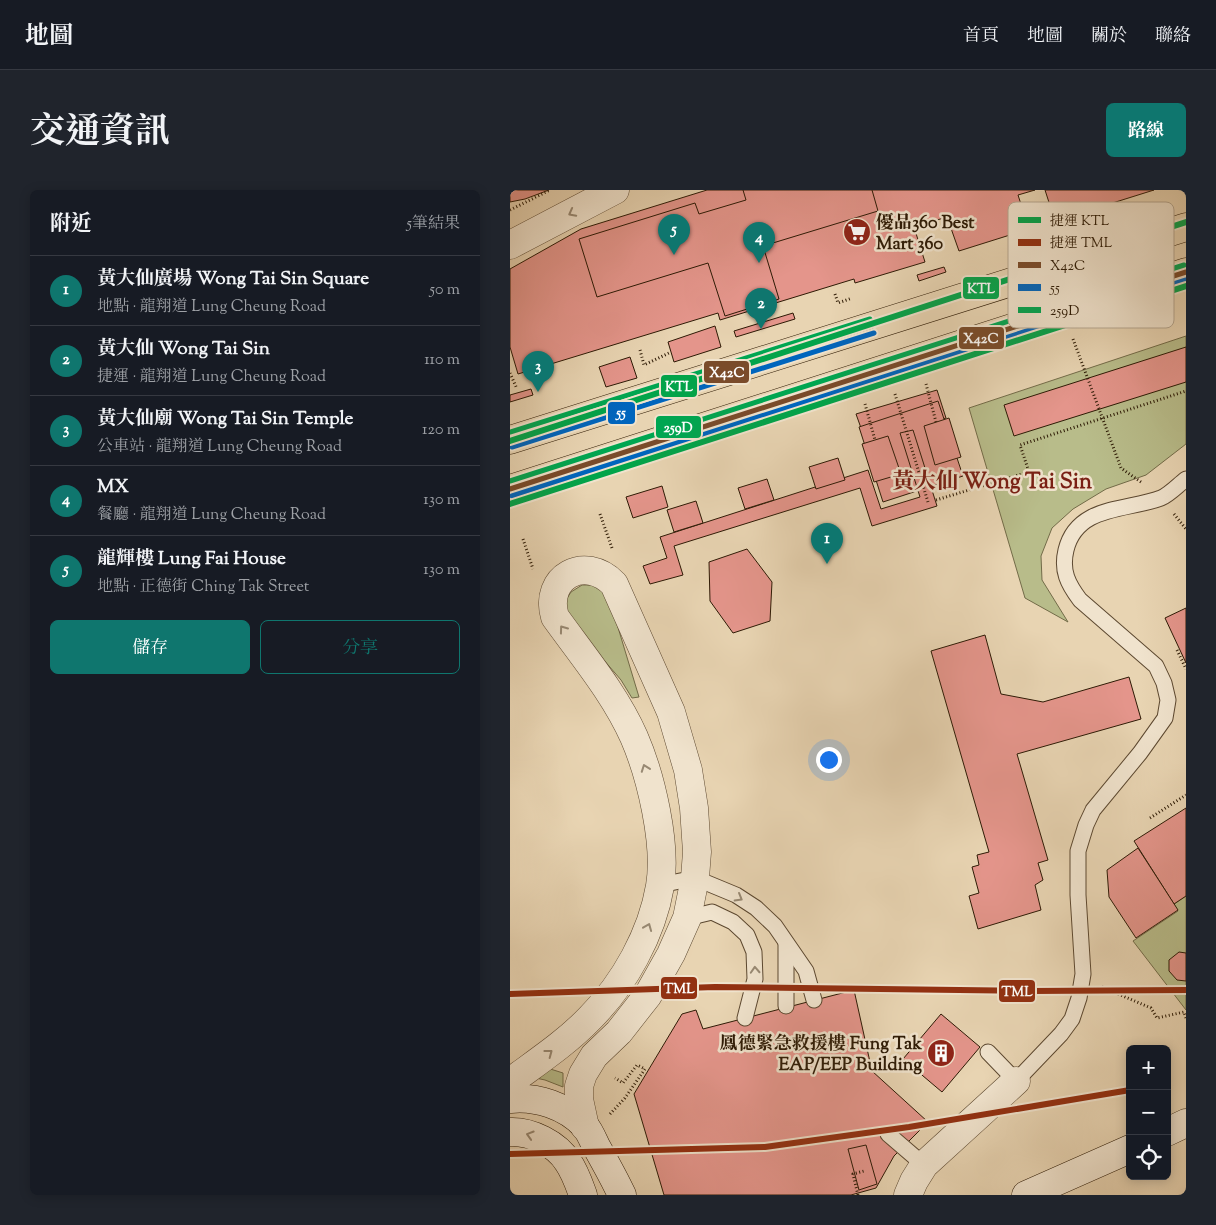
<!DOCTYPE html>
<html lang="zh-TW">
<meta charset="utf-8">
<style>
body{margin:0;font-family:"Sorts Mill Goudy","Noto Serif TC",serif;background:#20242c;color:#f1f3f6}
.controls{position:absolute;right:15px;bottom:15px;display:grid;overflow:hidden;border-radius:8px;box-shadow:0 2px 12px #0003}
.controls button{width:45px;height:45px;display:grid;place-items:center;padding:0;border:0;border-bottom:1px solid #363941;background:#171b24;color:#f1f3f6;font:25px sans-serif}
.you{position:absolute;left:318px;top:569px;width:18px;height:18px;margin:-12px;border:4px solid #fff;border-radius:50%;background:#1a73e8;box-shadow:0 0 0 8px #1a73e833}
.badge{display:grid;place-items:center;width:32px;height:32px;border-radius:50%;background:#0f766e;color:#fff;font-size:16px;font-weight:700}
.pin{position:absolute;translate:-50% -41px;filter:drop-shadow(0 1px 2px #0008)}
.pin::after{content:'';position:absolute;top:26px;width:18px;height:15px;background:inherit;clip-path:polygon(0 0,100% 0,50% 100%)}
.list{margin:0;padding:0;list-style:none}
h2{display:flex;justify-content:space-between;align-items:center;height:65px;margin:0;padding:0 20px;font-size:21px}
h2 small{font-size:16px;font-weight:400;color:#9ea1a6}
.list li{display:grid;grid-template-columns:32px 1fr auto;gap:15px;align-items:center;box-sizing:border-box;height:70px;padding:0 20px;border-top:1px solid #363941}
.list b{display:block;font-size:19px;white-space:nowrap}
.list p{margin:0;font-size:16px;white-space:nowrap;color:#9ea1a6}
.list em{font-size:16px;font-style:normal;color:#9ea1a6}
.actions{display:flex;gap:10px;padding:15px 20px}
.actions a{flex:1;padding:11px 0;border:1px solid #0f766e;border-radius:8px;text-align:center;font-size:18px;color:#0f766e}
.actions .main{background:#0f766e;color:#fff}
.icon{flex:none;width:28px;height:28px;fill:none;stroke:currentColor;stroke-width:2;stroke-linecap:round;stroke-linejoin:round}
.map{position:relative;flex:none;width:676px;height:1005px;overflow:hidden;border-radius:8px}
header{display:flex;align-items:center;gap:30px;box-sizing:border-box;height:70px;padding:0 25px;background:#171b24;border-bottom:1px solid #363941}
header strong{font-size:24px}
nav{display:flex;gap:28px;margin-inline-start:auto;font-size:18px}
.intro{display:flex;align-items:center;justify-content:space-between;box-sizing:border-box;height:120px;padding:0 30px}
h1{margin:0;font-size:35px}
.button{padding:12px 22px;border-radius:8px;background:#0f766e;color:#fff;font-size:18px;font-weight:700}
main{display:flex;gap:30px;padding:0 30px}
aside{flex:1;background:#171b24;border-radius:8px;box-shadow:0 2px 12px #0003}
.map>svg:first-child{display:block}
.green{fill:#b8bc8a;stroke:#726b48}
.building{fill:#e4958b;stroke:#2d1a05}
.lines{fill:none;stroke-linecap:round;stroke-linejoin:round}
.lane-casing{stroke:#5c4830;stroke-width:17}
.street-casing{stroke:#5c4830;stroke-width:29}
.secondary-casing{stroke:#2d1a05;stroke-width:29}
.highway-casing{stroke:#2d1a05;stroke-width:29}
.path{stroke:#2d1a05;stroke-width:3;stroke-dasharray:1 2.5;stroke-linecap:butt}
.lane{stroke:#f0e3cd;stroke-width:15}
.street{stroke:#f0e3cd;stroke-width:28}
.secondary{stroke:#f0e3cd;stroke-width:28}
.highway{stroke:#e8d4b2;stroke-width:28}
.bus-1-casing{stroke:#f0e3cd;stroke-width:9}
.bus-2-casing{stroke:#f0e3cd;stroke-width:9}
.bus-3-casing{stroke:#f0e3cd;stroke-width:9}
.bus-1{stroke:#7a4b2a;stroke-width:5}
.bus-2{stroke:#0065bd;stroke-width:5}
.bus-3{stroke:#00a651;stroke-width:5}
.metro-1-casing{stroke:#f0e3cd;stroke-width:10}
.metro-2-casing{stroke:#f0e3cd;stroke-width:10}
.metro-1{stroke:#02a44a;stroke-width:6}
.metro-2{stroke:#923011;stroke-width:6}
.oneway{stroke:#988973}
.labels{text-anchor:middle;stroke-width:5;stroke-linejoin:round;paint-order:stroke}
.poi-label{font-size:18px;font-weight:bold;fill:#2d1a05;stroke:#f0e3cd;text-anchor:start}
.district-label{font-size:22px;font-weight:bold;fill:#7a1f14;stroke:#f0e3cd}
.key{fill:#f0e3cd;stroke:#b6a791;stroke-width:1}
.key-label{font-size:14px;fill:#2d1a05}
.line-badge{stroke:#f0e3cd;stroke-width:2}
.badge-label{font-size:14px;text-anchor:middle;font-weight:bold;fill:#fff}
</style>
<header>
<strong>地圖</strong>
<nav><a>首頁</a><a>地圖</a><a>關於</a><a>聯絡</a></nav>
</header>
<div class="intro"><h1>交通資訊</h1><a class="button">路線</a></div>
<main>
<aside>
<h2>附近<small>5筆結果</small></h2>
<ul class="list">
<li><span class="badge">1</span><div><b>黃大仙廣場 Wong Tai Sin Square</b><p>地點 · 龍翔道 Lung Cheung Road</p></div><em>50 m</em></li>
<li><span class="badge">2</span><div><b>黃大仙 Wong Tai Sin</b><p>捷運 · 龍翔道 Lung Cheung Road</p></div><em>110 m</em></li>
<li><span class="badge">3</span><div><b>黃大仙廟 Wong Tai Sin Temple</b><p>公車站 · 龍翔道 Lung Cheung Road</p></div><em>120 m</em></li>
<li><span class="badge">4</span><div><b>MX</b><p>餐廳 · 龍翔道 Lung Cheung Road</p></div><em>130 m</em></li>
<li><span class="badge">5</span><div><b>龍輝樓 Lung Fai House</b><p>地點 · 正德街 Ching Tak Street</p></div><em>130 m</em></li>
</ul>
<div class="actions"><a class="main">儲存</a><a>分享</a></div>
</aside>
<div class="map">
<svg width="676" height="1005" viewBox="0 0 676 1005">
<rect width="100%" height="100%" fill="#e8d4b2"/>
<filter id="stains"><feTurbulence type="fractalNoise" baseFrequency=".004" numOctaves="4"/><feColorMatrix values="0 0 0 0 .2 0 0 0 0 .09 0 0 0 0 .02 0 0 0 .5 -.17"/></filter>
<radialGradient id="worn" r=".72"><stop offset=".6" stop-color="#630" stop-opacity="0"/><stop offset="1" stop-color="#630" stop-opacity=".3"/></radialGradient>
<g class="green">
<polygon points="676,146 676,254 636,285 596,299 563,319 542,338 531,366 532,390 558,432 515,408 459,218"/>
<polygon points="72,395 83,395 89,397 100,411 129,507 122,508 111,490 57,427 56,410 61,402"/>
<polygon points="676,706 676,820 623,751 668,721 664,714"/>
<polygon points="34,877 53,883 53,897 35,890 21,887"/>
</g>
<g class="building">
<polygon points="0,0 39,0 15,9 0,12"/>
<polygon points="197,0 525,0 508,5 519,39 449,61 437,27 404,37 415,72 345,93 344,89 210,130 208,123 8,184 0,157 0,79 71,39"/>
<polygon points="233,0 362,0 368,21 253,56 269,109 215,126 198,73 87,107 69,49 185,13 189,24 236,10"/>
<polygon points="535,0 644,0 545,31"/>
<polygon points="434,77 436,82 409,91 407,85"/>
<polygon points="283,123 285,129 226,147 224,141"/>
<polygon points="205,136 211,157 164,172 158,152"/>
<polygon points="676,157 676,192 504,246 494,215"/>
<polygon points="120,167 127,188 96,197 89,177"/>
<polygon points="21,199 23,205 0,212 0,205"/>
<polygon points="427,200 436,228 356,252 346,224"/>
<polygon points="428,211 453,286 373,312 349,237"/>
<polygon points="439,228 451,267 425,275 414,236"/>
<polygon points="403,240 427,316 362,336 350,298 164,356 173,385 140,394 133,376 157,368 150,347 358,280 371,319 410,307 390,243"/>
<polygon points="378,246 391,284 364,292 352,254"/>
<polygon points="328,268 335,290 306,299 299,277"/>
<polygon points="257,289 264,310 235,319 228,298"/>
<polygon points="152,296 158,317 123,328 116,307"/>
<polygon points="186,311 193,333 164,342 157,320"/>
<polygon points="237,359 262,392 260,431 223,443 200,411 199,372"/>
<polygon points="676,418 676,473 655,428"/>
<polygon points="475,445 491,504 533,512 619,487 631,529 507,564 538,670 528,673 533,690 525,695 531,720 468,739 459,706 469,703 462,677 469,675 467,665 479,662 421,461"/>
<polygon points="676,618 676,706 664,714 624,651"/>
<polygon points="628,658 668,720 626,748 599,707 597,680"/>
<polygon points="669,762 676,763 676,791 667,790 659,781 659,770"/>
<polygon points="344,800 362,881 418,932 384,966 366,998 341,1005 154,1005 124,904 172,824 186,820 193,839"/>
<polygon points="431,824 470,857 432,902 393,869"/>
<polygon points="356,955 367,994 349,1000 338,959"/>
</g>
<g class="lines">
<g class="lane-casing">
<g id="lane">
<polyline points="150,695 185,688 226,705 246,718 265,736 296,781 304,810"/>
<polyline points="177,728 202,722 223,732 237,745 244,762 245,789 235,828"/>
<polyline points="276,816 276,753"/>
<path d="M478,862L506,891L551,844L562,829L569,808L573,784L568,705V661L576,635L583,620L630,563L655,528L658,510L654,493L646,476L570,410C558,394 551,381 556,360C567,315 616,321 651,308C660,304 668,295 676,289"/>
<polyline points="378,944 414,975"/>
</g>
</g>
<g class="street-casing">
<g id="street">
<polyline points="0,55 105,0"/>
<path d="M0,892C27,872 56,853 80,828C114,794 142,744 150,696C157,654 141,586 124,547C105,504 73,466 45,427C33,387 75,364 104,394L161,522L178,580L184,618L187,662L185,688L177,728L161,764L138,805L109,842L84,866L73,884L69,896V909L75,937"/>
<polyline points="398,1005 404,991 414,975 506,891"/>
</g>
</g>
<g class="secondary-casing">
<g id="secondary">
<path d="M0,909C26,906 57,916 75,936C80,942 83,950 86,956C95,972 104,988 112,1005"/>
<path d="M0,942C21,941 47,954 58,972C65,982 69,994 73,1005"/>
<polyline points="657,942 676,933"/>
<polyline points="516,1005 620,959"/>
</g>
</g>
<g class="highway-casing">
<g id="highway">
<polyline points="0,250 676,37"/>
<polyline points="0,299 676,82"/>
</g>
</g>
<g class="path">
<polyline points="0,20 40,0"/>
<polyline points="325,104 328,113 342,108"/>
<polyline points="563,149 611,278 631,292"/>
<polyline points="130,160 134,175 161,162"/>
<polyline points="0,183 7,199"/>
<polyline points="416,194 426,232"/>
<polyline points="385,204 418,312"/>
<polyline points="355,214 365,250"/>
<polyline points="426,310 519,282 510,255 676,201"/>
<polyline points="90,324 102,358"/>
<polyline points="664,324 676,339"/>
<polyline points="13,349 23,379"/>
<polyline points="667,460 676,479"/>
<polyline points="640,628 676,605"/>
<polyline points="592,797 641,818 647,828 674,822 676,828"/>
<polyline points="100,924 115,908 135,879 127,875 113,893 105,888"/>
<polyline points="348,1005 343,984 354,981"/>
</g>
<use href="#lane" class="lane"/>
<use href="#street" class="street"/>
<use href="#secondary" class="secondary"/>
<use href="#highway" class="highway"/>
<g class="bus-1-casing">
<g id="bus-1">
<polyline points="0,250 362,136"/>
<polyline points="0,299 676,82"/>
</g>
</g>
<g class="bus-2-casing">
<g id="bus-2">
<polyline points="2,257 364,143"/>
<polyline points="2,306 676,90"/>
</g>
</g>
<g class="bus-3-casing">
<g id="bus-3">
<polyline points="0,242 360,129"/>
<polyline points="0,291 674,75"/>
</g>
</g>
<use href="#bus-1" class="bus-1"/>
<use href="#bus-2" class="bus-2"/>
<use href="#bus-3" class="bus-3"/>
<g class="metro-1-casing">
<g id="metro-1">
<polyline points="0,251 676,32"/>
<polyline points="0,314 676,96"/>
</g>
</g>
<g class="metro-2-casing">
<g id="metro-2">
<polyline points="0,804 205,797 522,801 676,800"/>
<polyline points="0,964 255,957 399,937 620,900"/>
</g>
</g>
<use href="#metro-1" class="metro-1"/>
<use href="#metro-2" class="metro-2"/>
</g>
<defs><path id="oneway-chevron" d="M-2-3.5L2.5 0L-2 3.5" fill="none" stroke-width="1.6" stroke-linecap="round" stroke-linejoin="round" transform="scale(1.25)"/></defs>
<g class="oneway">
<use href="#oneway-chevron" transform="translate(62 23) rotate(152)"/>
<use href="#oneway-chevron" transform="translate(53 439) rotate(-126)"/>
<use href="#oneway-chevron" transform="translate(135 578) rotate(-110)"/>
<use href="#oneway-chevron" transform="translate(229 708) rotate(30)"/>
<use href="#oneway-chevron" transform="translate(138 737) rotate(-68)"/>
<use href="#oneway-chevron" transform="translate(245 780) rotate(-93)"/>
<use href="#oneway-chevron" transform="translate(39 863) rotate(-37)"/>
<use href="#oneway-chevron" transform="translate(20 945) rotate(-163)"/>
</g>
<defs>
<g id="supermarket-disc" transform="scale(1.4375)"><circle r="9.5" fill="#8f2418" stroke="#f0e3cd"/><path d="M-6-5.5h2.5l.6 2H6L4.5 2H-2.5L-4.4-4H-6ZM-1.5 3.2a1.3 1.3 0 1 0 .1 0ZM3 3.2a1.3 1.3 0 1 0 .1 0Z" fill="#fff"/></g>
<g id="building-disc" transform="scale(1.4375)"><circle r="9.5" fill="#8f2418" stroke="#f0e3cd"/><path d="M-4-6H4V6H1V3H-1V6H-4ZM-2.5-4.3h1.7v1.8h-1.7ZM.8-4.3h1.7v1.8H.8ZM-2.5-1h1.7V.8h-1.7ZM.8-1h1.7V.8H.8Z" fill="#fff"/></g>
</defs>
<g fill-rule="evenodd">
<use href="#supermarket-disc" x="347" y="42"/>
<use href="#building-disc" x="431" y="863"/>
</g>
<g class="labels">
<g class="poi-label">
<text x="366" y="38">優品360 Best<tspan x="366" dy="21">Mart 360</tspan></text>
<text x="412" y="859" text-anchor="end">鳳德緊急救援樓 Fung Tak<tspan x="412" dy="21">EAP/EEP Building</tspan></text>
</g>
<g class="district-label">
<text x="482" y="298">黃大仙 Wong Tai Sin</text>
</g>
</g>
<rect x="498" y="12" width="166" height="126" rx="8" class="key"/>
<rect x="508" y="27" width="23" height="6" fill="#02a44a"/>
<rect x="508" y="49" width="23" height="7" fill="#923011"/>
<rect x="508" y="72" width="23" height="6" fill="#7a4b2a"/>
<rect x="508" y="94" width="23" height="7" fill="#0065bd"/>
<rect x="508" y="117" width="23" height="6" fill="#00a651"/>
<g class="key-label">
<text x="540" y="35">捷運 KTL</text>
<text x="540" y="57">捷運 TML</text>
<text x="540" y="80">X42C</text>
<text x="540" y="102">55</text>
<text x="540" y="125">259D</text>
</g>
<g class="line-badge">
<rect x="452" y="86" width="38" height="24" rx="5" fill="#02a44a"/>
<rect x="448" y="136" width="47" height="24" rx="5" fill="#7a4b2a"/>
<rect x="193" y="170" width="47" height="24" rx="5" fill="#7a4b2a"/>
<rect x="150" y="184" width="38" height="24" rx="5" fill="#02a44a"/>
<rect x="97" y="211" width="29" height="24" rx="5" fill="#0065bd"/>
<rect x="145" y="225" width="47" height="24" rx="5" fill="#00a651"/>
<rect x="150" y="786" width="38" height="24" rx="5" fill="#923011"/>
<rect x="488" y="789" width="38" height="24" rx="5" fill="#923011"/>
</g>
<g class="badge-label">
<text x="471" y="103">KTL</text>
<text x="471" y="153">X42C</text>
<text x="217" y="187">X42C</text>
<text x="169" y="201">KTL</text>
<text x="111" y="227">55</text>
<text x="168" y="242">259D</text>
<text x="169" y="803">TML</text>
<text x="507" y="806">TML</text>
</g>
<rect width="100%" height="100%" filter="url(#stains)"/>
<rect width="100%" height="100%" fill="url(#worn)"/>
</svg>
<div class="controls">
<button>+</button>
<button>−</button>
<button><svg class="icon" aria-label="locate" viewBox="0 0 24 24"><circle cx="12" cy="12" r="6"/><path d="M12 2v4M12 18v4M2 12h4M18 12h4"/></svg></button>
</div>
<div class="you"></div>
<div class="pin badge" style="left:317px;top:374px">1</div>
<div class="pin badge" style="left:251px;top:139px">2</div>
<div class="pin badge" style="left:28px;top:202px">3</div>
<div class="pin badge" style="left:249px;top:73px">4</div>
<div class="pin badge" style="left:164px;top:65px">5</div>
</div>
</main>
